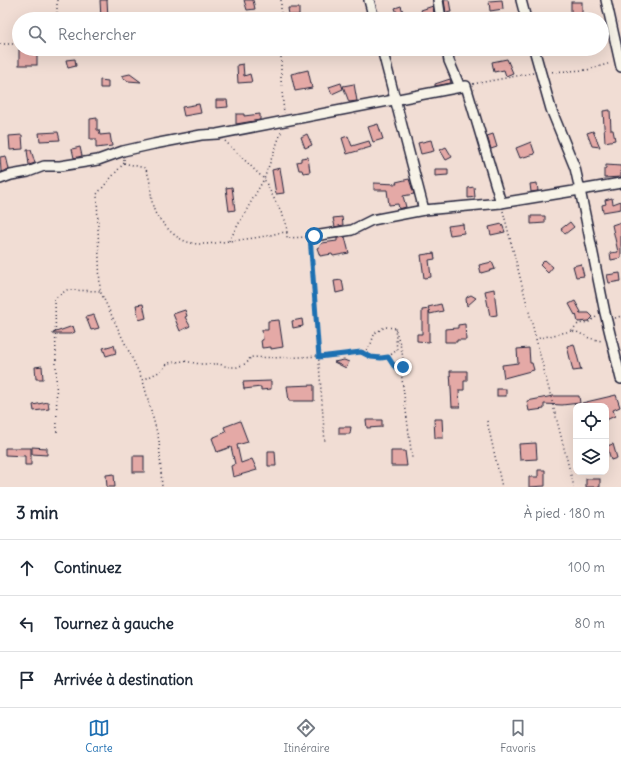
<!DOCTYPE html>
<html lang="fr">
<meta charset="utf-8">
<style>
body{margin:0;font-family:Delius,sans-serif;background:#f6f6f7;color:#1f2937}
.controls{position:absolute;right:12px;bottom:12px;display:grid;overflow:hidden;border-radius:8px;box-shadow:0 4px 16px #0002}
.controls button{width:36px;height:36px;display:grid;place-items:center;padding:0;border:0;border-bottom:1px solid #e0e1e3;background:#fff;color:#1f2937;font:20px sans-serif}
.stop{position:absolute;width:12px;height:12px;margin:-9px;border:3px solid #1f6fb2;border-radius:50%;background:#fff}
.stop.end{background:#1f6fb2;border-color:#fff;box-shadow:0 1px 4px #0008}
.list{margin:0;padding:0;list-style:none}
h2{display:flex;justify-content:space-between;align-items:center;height:52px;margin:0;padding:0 16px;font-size:17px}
h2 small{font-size:13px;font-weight:400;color:#747a83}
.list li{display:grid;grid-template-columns:26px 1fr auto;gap:12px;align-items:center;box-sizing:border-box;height:56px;padding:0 16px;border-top:1px solid #e0e1e3}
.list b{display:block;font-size:15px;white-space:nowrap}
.list em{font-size:13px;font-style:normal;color:#747a83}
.icon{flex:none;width:22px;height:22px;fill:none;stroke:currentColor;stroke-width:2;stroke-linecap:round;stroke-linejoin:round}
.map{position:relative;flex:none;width:621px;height:487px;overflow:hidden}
.search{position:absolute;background:#fff;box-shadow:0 4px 16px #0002;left:12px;right:12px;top:12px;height:44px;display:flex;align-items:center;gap:10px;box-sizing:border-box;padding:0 14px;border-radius:22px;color:#747a83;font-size:15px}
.sheet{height:220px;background:#fff}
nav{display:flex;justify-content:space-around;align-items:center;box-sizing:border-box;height:56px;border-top:1px solid #e0e1e3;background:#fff;font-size:11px;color:#747a83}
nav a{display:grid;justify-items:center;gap:2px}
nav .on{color:#1f6fb2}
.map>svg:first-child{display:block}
.building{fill:#e4a9a6;stroke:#22223b}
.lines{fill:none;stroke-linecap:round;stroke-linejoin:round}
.minor-casing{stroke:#22223b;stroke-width:12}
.path{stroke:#22223b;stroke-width:1.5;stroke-dasharray:1 3;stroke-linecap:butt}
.minor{stroke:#f7f3e8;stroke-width:9}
.route{stroke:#1f6fb2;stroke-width:5}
</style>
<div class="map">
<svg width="621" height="487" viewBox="0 0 621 487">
<rect width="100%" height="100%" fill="#f1ddd4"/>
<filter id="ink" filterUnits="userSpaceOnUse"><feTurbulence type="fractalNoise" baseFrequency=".025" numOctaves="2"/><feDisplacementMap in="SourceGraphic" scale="8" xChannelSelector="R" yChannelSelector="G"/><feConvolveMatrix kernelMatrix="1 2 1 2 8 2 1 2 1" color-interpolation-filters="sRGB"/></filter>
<g filter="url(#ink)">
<g class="building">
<polygon points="100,0 107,0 108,18 101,19"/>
<polygon points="244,0 253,0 255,9 247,10"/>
<polygon points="444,0 449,0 451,12 446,13"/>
<polygon points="502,0 503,9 490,11 489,1"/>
<rect x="571" y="2" width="11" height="17"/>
<polygon points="401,6 405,18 399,19 395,8"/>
<polygon points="433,6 434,14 424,18 421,10"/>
<polygon points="288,8 299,8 299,15 289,15"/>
<rect x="19" y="49" width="18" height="16"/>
<polygon points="75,59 76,66 68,68 66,60"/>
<polygon points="507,59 513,73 506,76 504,70 494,72 492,62"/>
<polygon points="243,64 244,76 250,74 252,82 238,83 237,65"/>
<polygon points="308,70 312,88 295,91 291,74"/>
<polygon points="130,74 141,82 128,81 121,76"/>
<polygon points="450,79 451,83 435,86 435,84"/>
<polygon points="100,80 108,81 108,88 100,88"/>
<polygon points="341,83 343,89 332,94 329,87"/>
<polygon points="354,84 357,101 349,102 343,86"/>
<polygon points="216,100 227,100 228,107 216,108"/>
<polygon points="199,104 201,113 184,116 182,107"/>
<polygon points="610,110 611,130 613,130 615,140 605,142 603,111"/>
<polygon points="236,114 244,114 244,116 260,114 260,120 236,124"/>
<polygon points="97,118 97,130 99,130 100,135 110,134 112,146 96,148 96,139 90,139 90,119"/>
<polygon points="378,124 383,139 373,142 368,127"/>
<polygon points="593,131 600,147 592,146 587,133"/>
<polygon points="58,132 60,140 40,141 39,133"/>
<polygon points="307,134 312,145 305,148 301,137"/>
<polygon points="493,134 497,147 491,149 487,136"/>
<polygon points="22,135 23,149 10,150 9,136"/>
<polygon points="348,136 352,146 369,141 371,147 347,154 342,138"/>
<polygon points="431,140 434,151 421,154 418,143"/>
<polygon points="531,142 535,154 520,158 516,148"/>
<polygon points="80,147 82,156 74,158 72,149"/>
<polygon points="446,147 452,157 446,160 440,150"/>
<polygon points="27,150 31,150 35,163 29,165"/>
<polygon points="6,156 9,169 1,172 0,157"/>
<polygon points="308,157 310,172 303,173 302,170 299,170 297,162 301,161 301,158"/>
<polygon points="606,165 621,166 621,177 604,178 604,169 606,168"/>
<polygon points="280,168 284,193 276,194 272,170"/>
<polygon points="435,169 448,169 448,175 435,176"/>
<polygon points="409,179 414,194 403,196 406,207 399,209 398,204 389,205 387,190 374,190 374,183 397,184 396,182"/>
<polygon points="537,183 538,191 531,192 530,184"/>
<polygon points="232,187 235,210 229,211 226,188"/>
<polygon points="474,187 475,197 468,198 468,188"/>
<polygon points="612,198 613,204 621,201 621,209 603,212 602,205 606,204 605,200"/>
<polygon points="531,216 545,216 545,223 531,224"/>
<polygon points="342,217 343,225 335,227 333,218"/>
<polygon points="570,222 574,227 565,234 561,229"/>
<polygon points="621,222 621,258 611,260 610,253 618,252 612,225"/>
<polygon points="463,224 464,233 450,235 448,226"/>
<polygon points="502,224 505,232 491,235 489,227"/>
<polygon points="345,237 349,253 333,256 332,254 320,256 317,248 320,246 322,243 337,241 337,238"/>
<polygon points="434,253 435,259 429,260 431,277 424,278 421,255"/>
<polygon points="545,260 553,267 548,273 540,265"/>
<polygon points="492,262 495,269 481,273 479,265"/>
<polygon points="581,264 584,276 576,277 573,266"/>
<polygon points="620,273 621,281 609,283 607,275"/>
<polygon points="342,280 344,291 336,293 334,281"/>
<polygon points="494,289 497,315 490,316 485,291"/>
<polygon points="471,295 476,298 467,306 466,299 467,297"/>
<polygon points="575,301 581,312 579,313 589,313 593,317 589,321 578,322 576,314 575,315 569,304"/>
<polygon points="143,304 146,318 139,320 136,305"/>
<polygon points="441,304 443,311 430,314 429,310 429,342 417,341 417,334 422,334 422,310 429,309 428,307"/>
<polygon points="185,310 187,316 185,317 190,326 180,331 173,314"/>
<polygon points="94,315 99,328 91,330 86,317"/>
<polygon points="302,319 303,326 293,328 292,321"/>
<polygon points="279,320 283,347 271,349 271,347 262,348 261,340 263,340 262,330 268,330 268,321"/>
<polygon points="465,324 466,340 457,340 457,342 445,342 445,329 458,328 458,325"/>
<polygon points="73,326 75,332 70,334 53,334 53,333"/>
<polygon points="574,344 581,370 573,371 567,346"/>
<polygon points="114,345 116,353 106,356 103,348"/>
<polygon points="529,348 530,363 532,363 534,370 504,378 502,365 518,363 517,349"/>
<polygon points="344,360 349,362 346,368 334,362"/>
<polygon points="42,366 43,379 36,379 35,367"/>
<polygon points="450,371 467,371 467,381 464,381 464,390 459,390 460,407 452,407"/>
<polygon points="271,381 271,389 261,390 261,387 244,389 243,382"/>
<polygon points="314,385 314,401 289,401 287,386"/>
<rect x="497" y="389" width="9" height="7"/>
<polygon points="616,395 620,407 613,410 615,416 606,420 606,406 583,406 582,403"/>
<polygon points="553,396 579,396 580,403 562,405 544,404 544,409 529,411 527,401"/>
<polygon points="48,402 49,409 34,411 33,405"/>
<polygon points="434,419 442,419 443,438 435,438"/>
<polygon points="366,420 382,420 382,427 367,428"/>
<polygon points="240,421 248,442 237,445 241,463 252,459 257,470 233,477 231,466 235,464 231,447 217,452 212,438 226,432 224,427"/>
<polygon points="339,427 351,427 350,434 339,434"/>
<polygon points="536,443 537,459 520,460 519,444"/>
<polygon points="613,444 617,458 611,460 607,446"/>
<polygon points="32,447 47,448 47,455 32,454"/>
<polygon points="5,448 31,448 31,465 25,465 25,456 5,455"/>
<polygon points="268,451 275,451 276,466 268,466"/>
<polygon points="391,451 405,451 407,466 391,466"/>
<rect x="133" y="456" width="11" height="16"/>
<polygon points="538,470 545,470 545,486 529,487 529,477 538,477"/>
<polygon points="114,474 115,487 107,487 106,475"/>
<rect x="586" y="479" width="14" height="8"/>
</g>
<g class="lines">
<g class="minor-casing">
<g id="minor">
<polyline points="369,0 374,19"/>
<polyline points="438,0 441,19"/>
<polyline points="521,0 526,19"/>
<polyline points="606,0 621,67"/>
<polyline points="382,49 424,210"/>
<polyline points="447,49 449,61 460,87"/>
<polyline points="534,49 551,109 575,168 580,190 621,183"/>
<polyline points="0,179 11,175 28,172 44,166 60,166 98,160 123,151 154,144 201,135 217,134 466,86 501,203"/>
<polyline points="314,236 352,230 372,220 424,210 501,203 580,190 605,313 621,379"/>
</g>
</g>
<g class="path">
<polyline points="57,0 57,19"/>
<polyline points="281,0 281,19"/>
<polyline points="0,44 19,44"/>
<polyline points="281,49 281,80 284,113"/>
<polyline points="548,72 587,70 611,63"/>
<polyline points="473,84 533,73"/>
<polyline points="225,141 264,179 286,222 287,233"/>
<path d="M124,159V163L145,168C154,183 148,202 157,216C161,221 166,227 171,232C190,249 207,244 229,241C241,240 254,238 266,236C273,235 280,231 287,233V238L306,237"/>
<polyline points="124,163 97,194 100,291 143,381 159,440 162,487"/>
<polyline points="503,211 536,339"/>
<polyline points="229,241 264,179 282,130"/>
<polyline points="310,244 325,443"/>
<polyline points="596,317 589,322 578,324 571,331 577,332 589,338 602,341"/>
<polyline points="615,318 621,316"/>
<path d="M395,328L385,327L375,333C371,341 372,349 361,352C371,357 378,359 388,357L394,366L401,371"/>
<polyline points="571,331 536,339 574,487"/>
<path d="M388,357L397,350L395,328C398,339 407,360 401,371L412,458"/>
<path d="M143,380L161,371L168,363L184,361L200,364H219L228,367H237L245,364L249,361L250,357C288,359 324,356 361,352"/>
<polyline points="487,421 502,487"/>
<polyline points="57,432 55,298 67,290 100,291"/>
</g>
<use href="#minor" class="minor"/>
</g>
</g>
<g class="lines" filter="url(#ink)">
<polyline class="route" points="314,236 310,236 319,357 361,352 371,357 381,358 388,357 394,366 401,371 403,367"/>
</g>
</svg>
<div class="controls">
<button><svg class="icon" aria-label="locate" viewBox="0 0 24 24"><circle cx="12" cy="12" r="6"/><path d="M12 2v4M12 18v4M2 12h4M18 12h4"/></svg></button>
<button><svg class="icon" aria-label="layers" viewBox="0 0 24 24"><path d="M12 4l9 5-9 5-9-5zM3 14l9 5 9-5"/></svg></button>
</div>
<div class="stop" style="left:314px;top:236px"></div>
<div class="stop end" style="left:403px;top:367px"></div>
<div class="search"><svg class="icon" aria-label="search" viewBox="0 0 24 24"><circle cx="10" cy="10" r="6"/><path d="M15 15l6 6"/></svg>Rechercher</div>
</div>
<section class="sheet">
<h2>3 min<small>À pied · 180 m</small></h2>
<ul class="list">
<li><svg class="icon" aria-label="ahead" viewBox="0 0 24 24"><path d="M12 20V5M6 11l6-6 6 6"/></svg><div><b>Continuez</b></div><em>100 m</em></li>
<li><svg class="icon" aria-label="left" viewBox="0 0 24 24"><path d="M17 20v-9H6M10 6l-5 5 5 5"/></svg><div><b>Tournez à gauche</b></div><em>80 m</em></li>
<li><svg class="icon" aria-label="arrive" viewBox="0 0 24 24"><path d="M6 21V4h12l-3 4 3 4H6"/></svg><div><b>Arrivée à destination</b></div></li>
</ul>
</section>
<nav>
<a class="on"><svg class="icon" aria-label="map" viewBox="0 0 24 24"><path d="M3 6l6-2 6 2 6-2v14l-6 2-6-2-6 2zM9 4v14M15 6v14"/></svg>Carte</a>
<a><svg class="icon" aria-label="directions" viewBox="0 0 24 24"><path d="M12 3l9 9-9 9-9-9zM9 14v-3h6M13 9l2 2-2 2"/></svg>Itinéraire</a>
<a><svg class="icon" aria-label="saved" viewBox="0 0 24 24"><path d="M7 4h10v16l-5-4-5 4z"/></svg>Favoris</a>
</nav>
